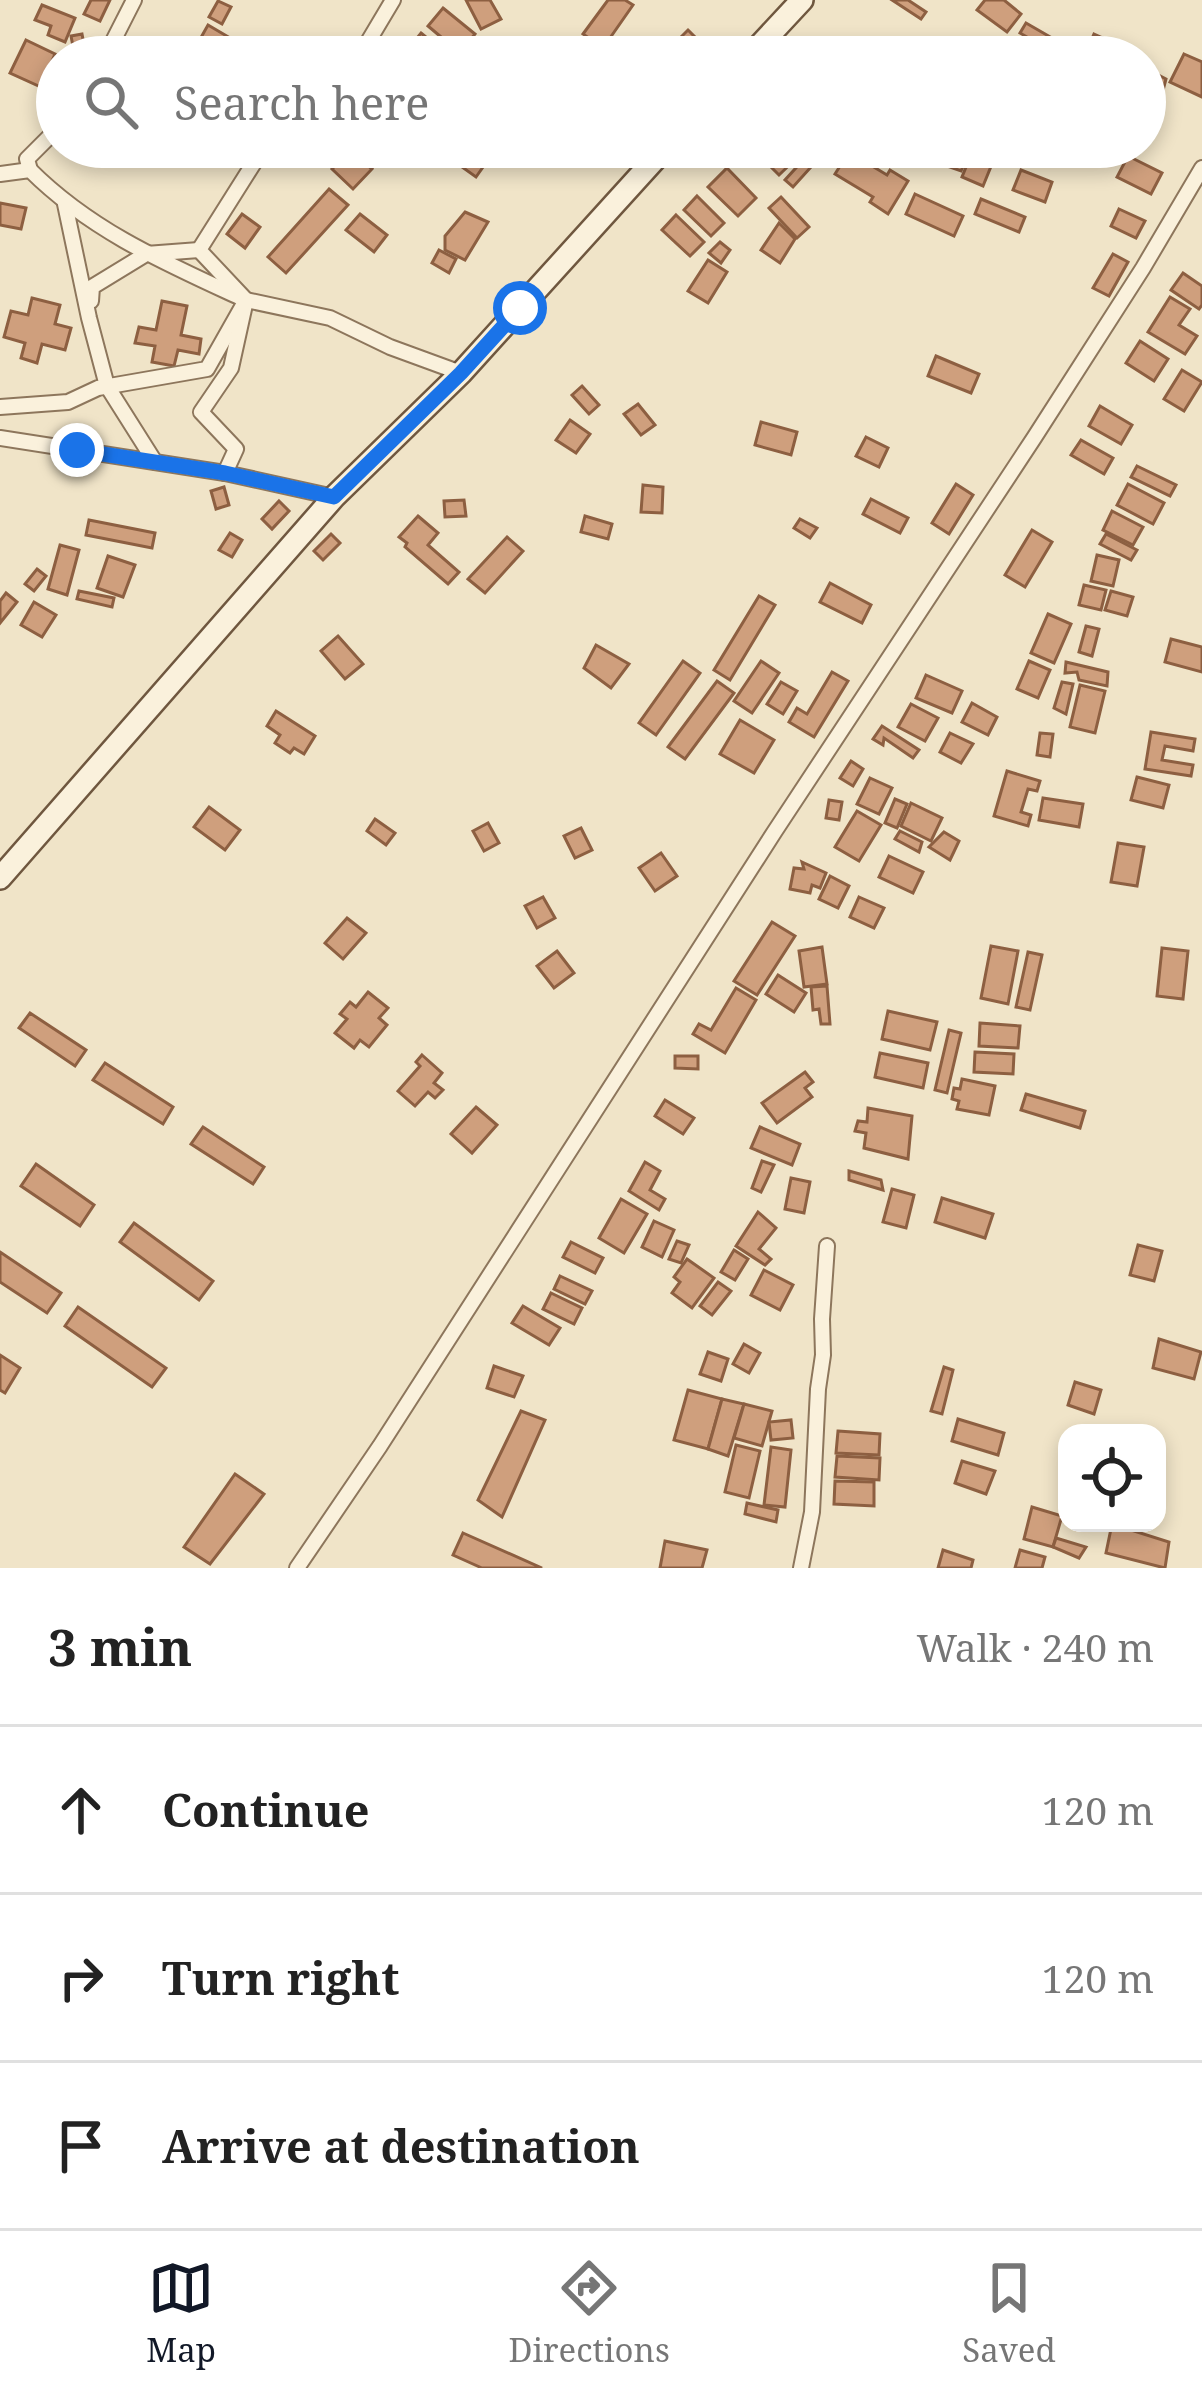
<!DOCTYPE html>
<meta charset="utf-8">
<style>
body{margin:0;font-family:"Noto Serif",serif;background:#f2f2f2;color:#222}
.controls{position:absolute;right:36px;bottom:36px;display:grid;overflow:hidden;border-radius:24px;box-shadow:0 6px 18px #0003}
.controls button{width:108px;height:108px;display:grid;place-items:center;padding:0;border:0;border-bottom:3px solid #e0e0e0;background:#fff;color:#222;font:60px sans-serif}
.stop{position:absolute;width:36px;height:36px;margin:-27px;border:9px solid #1a73e8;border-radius:50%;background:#fff}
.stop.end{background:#1a73e8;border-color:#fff;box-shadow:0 3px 12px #0008}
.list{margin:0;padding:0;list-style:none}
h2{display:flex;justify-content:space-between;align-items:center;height:156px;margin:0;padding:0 48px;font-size:51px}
h2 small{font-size:39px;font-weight:400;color:#767676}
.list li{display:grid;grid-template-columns:78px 1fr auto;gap:36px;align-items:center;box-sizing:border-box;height:168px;padding:0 48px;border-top:3px solid #e0e0e0}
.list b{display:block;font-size:45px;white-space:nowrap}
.list em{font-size:39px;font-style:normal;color:#767676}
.icon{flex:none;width:66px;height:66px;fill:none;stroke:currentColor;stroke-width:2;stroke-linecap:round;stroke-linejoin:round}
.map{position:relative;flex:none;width:1202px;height:1568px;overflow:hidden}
.search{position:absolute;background:#fff;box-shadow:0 6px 18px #0003;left:36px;right:36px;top:36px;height:132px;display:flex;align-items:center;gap:30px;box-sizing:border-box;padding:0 42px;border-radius:66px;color:#767676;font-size:45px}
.sheet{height:660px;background:#fff}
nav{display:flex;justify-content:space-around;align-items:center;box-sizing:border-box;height:168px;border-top:3px solid #e0e0e0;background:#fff;font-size:33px;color:#767676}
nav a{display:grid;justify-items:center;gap:6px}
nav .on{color:#111827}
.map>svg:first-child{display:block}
.building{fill:#cf9f7d;stroke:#8d5f41;stroke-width:3}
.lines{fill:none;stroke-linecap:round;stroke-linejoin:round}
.street-casing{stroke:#8d765c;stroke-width:18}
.secondary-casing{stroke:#6f573f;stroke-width:26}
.street{stroke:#faf1dc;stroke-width:14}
.secondary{stroke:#faf1dc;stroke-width:21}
.route{stroke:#1a73e8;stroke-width:15}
</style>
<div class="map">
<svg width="1202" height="1568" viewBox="0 0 1202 1568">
<rect width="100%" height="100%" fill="#f0e4c8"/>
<g class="building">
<polygon points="91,0 110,0 100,21 84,14"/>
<polygon points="466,0 490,0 501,19 481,29"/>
<polygon points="608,0 625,0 633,5 603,48 583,34"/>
<polygon points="892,0 908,0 926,12 921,19"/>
<polygon points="985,0 1004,0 1021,14 1007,32 977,10"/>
<polygon points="218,1 231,7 222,24 209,17"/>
<polygon points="42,5 75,18 65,42 48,35 51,26 35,20"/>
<polygon points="443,8 475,34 460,53 428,26"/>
<polygon points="1026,23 1052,38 1046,48 1020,33"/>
<polygon points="208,25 242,45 235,57 190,57"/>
<polygon points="688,30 702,44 688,57 671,57 666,52"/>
<polygon points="421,33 450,57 417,57 408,49"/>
<polygon points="82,34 86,55 75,57 71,36"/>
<polygon points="1094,34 1114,43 1108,57 1085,57 1078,54 1084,40 1090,43"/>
<polygon points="26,40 55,54 51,63 57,66 57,80 54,87 45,83 43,88 10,73"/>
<polygon points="1184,54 1202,62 1202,97 1170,82"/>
<polygon points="1145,68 1166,79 1161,98 1145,90"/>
<polygon points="354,147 367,147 375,155 366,164 372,169 353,189 332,169"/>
<polygon points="466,147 491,147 495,150 476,177 455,162"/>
<polygon points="745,147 775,147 759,166 741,151"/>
<polygon points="785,147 808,147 779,175 768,164"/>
<polygon points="815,147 829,147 793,187 785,180"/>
<polygon points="931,147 953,147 950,154 966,160 961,171 927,159"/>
<polygon points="973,150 994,159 983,186 962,177"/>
<polygon points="849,152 887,175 890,170 908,181 888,214 870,202 873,197 835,174"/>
<polygon points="1128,156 1162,173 1151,194 1117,177"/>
<polygon points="727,168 756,198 738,216 708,187"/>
<polygon points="1021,170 1052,182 1045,202 1013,190"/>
<polygon points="329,189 348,205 286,273 268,257"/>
<polygon points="915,194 963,216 954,236 906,214"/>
<polygon points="697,196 724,223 711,236 684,210"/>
<polygon points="781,197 809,227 797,238 769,208"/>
<polygon points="981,199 1025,217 1019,232 975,214"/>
<polygon points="0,203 26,208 21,229 0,225"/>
<polygon points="1119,209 1145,221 1136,238 1111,226"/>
<polygon points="465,212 488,222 465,260 445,250 445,236"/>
<polygon points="242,214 260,227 245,248 227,234"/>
<polygon points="360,214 387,235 374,252 346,230"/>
<polygon points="676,215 704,242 690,256 662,230"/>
<polygon points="779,223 795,239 780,263 761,250"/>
<polygon points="720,242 730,250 721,263 709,253"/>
<polygon points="439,250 456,259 449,273 432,263"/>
<polygon points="1113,254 1128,262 1109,296 1093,288"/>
<polygon points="708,260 727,272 708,303 688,291"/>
<polygon points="1183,273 1202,286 1202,305 1199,309 1171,290"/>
<polygon points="1170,297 1190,309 1179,325 1197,336 1185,354 1148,332"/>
<polygon points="32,298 60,305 55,324 71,328 65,350 42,344 37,363 21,358 25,343 4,337 11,311 28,315"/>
<polygon points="162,301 187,306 181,335 201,339 199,354 178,350 174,366 152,362 155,346 135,343 139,327 156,330"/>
<polygon points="1140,341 1168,359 1154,381 1126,363"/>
<polygon points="936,356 979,374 971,393 928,376"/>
<polygon points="1182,370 1202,382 1184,411 1164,399"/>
<polygon points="582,386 599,405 589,414 572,395"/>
<polygon points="638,404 655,425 641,435 624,414"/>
<polygon points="1100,406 1132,425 1121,444 1089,426"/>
<polygon points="570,420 590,434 576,453 556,440"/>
<polygon points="761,422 797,432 791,455 755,445"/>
<polygon points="866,437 888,448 879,467 856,456"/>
<polygon points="1081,440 1113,458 1104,474 1071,455"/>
<polygon points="1137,466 1176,485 1170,496 1131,477"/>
<polygon points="956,484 973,495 949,534 932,523"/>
<polygon points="1128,484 1164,503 1153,524 1117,505"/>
<polygon points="643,485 663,487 662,513 641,512"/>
<polygon points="224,487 229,505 216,509 211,491"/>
<polygon points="871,499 908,518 900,533 863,514"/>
<polygon points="464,500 466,516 445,517 444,501"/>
<polygon points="279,501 289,511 272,529 262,519"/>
<polygon points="1112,511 1143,527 1133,545 1103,530"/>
<polygon points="418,516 438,533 428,545 459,572 448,584 405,547 407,543 399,537"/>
<polygon points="585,516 612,524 608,539 581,532"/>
<polygon points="800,519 817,528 810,538 794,528"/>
<polygon points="89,520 155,533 152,548 86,535"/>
<polygon points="1032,530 1052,542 1025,587 1005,575"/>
<polygon points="230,533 242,540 232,557 219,550"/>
<polygon points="331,534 340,543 323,560 314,551"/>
<polygon points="1106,534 1137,550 1131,560 1100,544"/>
<polygon points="507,537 523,551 485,593 468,579"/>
<polygon points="60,545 79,550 67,595 48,589"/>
<polygon points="1097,555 1119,560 1113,586 1091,581"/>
<polygon points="108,556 135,565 123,597 97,588"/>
<polygon points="37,569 46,576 34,591 25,584"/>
<polygon points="830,583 871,605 862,623 820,602"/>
<polygon points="1084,585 1106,590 1101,610 1079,605"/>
<polygon points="79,591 114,598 112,607 77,599"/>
<polygon points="1111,591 1133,597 1127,616 1105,610"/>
<polygon points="6,593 17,602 0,623 0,601"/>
<polygon points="759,596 775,605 730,680 714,670"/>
<polygon points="34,602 56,615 42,637 21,625"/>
<polygon points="1048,614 1071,624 1054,663 1031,653"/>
<polygon points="1086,626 1099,629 1092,656 1079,652"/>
<polygon points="338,636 363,664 345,679 321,651"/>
<polygon points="1171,639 1202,647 1202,672 1165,662"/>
<polygon points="596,645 629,664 611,688 584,668"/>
<polygon points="683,661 700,673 656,735 639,723"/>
<polygon points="761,661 779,673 752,713 734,701"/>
<polygon points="1029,661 1050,670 1038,698 1017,689"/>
<polygon points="1066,662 1108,672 1107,686 1079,680 1077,672 1065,673"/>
<polygon points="832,672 848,681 814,737 789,722 797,708 807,714"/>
<polygon points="926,675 962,691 952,713 916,698"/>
<polygon points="717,681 734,693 685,759 668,747"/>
<polygon points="781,682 797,691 783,714 767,704"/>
<polygon points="1062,682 1073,684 1066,714 1054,708"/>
<polygon points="1080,685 1105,691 1095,733 1070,727"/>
<polygon points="972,703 997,717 988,735 962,722"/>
<polygon points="911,704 938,718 925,741 898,727"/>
<polygon points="276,711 315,736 304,754 294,748 290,753 275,743 280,735 267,726"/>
<polygon points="740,720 774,740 754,773 720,754"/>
<polygon points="882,726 919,750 913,758 884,738 883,745 873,739"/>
<polygon points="1151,732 1195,739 1193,751 1165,746 1162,760 1193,765 1191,776 1145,769"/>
<polygon points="950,733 973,744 961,763 940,752"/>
<polygon points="1040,733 1053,734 1050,757 1037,755"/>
<polygon points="851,761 863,769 853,786 840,778"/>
<polygon points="1007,771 1040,781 1037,791 1028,789 1021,812 1031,815 1028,826 994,816"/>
<polygon points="1137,777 1169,785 1163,808 1131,800"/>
<polygon points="870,778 892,788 879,814 857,804"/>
<polygon points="1043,798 1083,804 1079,827 1039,820"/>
<polygon points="895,799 907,804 897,828 885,823"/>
<polygon points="829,800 842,802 839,820 826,818"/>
<polygon points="911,803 942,818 931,841 901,826"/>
<polygon points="209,807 240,830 225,850 194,827"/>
<polygon points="857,811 881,825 859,861 835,847"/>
<polygon points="375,819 395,833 386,845 367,831"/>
<polygon points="488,823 499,843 484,851 473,831"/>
<polygon points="581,828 592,850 575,858 564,836"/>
<polygon points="900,831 922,842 919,852 895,839"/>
<polygon points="944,832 959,841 950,860 929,847"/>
<polygon points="1118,843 1144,847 1137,886 1111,882"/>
<polygon points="661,853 677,876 655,891 639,868"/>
<polygon points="889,856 923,872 913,893 879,877"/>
<polygon points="802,862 826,873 820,888 812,885 810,893 790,889 794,868 804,869"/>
<polygon points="830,876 849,886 838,908 819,899"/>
<polygon points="543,897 555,918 537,928 525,906"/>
<polygon points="859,897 884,908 874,928 850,917"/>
<polygon points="347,918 366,933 343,959 325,943"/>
<polygon points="772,922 795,936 757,995 734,981"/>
<polygon points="991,946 1018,951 1008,1004 981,998"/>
<polygon points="822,947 827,984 804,987 799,951"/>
<polygon points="1162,948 1188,951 1183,999 1157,996"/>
<polygon points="557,951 574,973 554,988 537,966"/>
<polygon points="1028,952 1042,955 1030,1010 1016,1007"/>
<polygon points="778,975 806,993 794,1012 766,994"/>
<polygon points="827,986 830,1024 821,1024 819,1009 813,1010 811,987"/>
<polygon points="736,988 756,1000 725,1053 693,1034 699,1024 711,1030"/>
<polygon points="368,992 388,1008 379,1018 387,1025 369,1047 360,1040 354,1048 335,1033 347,1019 340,1014 350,1002 356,1007"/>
<polygon points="888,1011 937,1022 930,1050 882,1039"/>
<polygon points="30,1013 86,1050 75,1066 19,1028"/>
<polygon points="980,1023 1020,1026 1018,1048 979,1046"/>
<polygon points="949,1030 961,1033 947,1093 935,1090"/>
<polygon points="975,1052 1014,1054 1013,1074 974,1072"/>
<polygon points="880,1053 928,1063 923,1088 875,1077"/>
<polygon points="422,1055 442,1073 434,1083 443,1090 435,1098 428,1092 415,1106 398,1091 420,1066 416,1062"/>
<polygon points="675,1056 698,1056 698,1069 675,1068"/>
<polygon points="105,1063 173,1107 163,1124 93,1080"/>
<polygon points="805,1072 813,1082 805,1088 812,1097 777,1123 762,1103"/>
<polygon points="962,1079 995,1086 989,1115 957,1109 959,1101 952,1099 954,1088 960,1089"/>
<polygon points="1026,1094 1085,1111 1080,1128 1021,1110"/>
<polygon points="665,1100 694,1118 683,1134 655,1116"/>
<polygon points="476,1107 497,1125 472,1153 451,1134"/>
<polygon points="868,1108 912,1116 908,1159 864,1148 866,1133 855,1131 858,1121 867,1122"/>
<polygon points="203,1127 264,1167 253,1184 191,1144"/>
<polygon points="760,1127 800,1144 792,1165 751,1148"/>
<polygon points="762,1161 774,1165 761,1192 752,1188"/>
<polygon points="645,1162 660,1171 650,1190 665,1199 659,1210 629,1191"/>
<polygon points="36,1164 94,1205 80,1226 21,1186"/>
<polygon points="849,1171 881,1180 883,1190 849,1180"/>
<polygon points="791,1178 810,1182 804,1213 785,1209"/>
<polygon points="892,1189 914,1195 906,1228 883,1222"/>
<polygon points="942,1198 993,1214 985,1238 935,1222"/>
<polygon points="621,1199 647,1214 624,1253 599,1238"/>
<polygon points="758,1212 776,1228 759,1249 771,1259 765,1265 736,1246"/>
<polygon points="654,1221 674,1230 662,1257 642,1247"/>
<polygon points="134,1223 213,1281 199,1300 120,1242"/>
<polygon points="677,1241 689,1245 681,1263 669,1259"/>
<polygon points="571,1242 603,1258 595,1273 563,1257"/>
<polygon points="1138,1245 1162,1251 1154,1281 1130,1275"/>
<polygon points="734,1250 748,1259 735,1280 721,1272"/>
<polygon points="0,1252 61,1293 47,1313 0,1282"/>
<polygon points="687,1259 714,1278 692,1308 672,1293 680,1282 674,1277"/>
<polygon points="764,1270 793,1285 780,1310 751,1295"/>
<polygon points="560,1276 592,1291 585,1304 554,1289"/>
<polygon points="718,1282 731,1291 712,1315 700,1306"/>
<polygon points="551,1293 582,1308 574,1324 543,1309"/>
<polygon points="523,1306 560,1328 549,1345 512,1323"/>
<polygon points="78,1307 166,1368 152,1387 65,1326"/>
<polygon points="1159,1339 1201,1352 1194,1379 1153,1368"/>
<polygon points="744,1344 760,1353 749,1373 733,1364"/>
<polygon points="708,1352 728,1359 721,1381 700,1374"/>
<polygon points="0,1355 20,1368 5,1393 0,1390"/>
<polygon points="494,1366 523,1376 514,1397 487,1388"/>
<polygon points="944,1367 953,1370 942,1414 931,1411"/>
<polygon points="1075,1382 1101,1390 1094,1414 1068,1405"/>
<polygon points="688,1390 722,1399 708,1449 674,1440"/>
<polygon points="722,1399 744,1404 728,1456 708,1449"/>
<polygon points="744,1404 772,1411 762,1446 734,1438"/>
<polygon points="521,1411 545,1420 502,1517 478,1500"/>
<polygon points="958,1419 1004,1433 998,1455 952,1441"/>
<polygon points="791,1420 793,1438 771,1440 769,1422"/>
<polygon points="838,1431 880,1434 879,1455 836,1453"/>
<polygon points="736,1445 760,1451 749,1498 725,1492"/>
<polygon points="771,1447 791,1450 785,1507 764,1505"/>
<polygon points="837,1456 880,1458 879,1480 835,1477"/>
<polygon points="962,1461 995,1471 986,1494 955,1483"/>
<polygon points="235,1474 264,1494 210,1564 184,1547"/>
<polygon points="835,1481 874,1482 874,1506 834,1504"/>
<polygon points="747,1503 778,1510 776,1522 745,1514"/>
<polygon points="1032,1507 1062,1516 1053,1547 1024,1539"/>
<polygon points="1112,1524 1169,1542 1165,1568 1106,1553"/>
<polygon points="463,1533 542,1568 482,1568 464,1560 453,1555"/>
<polygon points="1056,1538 1086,1547 1079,1558 1053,1547"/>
<polygon points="665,1541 707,1550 702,1568 660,1568"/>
<polygon points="943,1550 973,1560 971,1568 938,1568"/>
<polygon points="1020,1550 1045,1557 1042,1568 1015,1568"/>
</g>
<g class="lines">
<g class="street-casing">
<g id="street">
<polyline points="105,57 134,0"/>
<polyline points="359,57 393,0"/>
<polyline points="30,170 27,159 57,129"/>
<path d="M0,174L30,170C90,230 163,262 239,297"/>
<polyline points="65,204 89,318 107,386 155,462"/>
<polyline points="91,301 92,287 146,254 199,250"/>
<polyline points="0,407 68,402 98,388 207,369 246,300 330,318 390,347 461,373"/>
<polyline points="0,438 225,473 334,497"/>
<polyline points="225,473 236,449 201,412 231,368 246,300 199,250 264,147"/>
<polyline points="297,1568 380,1446 775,831 1034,438 1143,268 1202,168"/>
<polyline points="801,1568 812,1512 818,1389 823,1355 822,1319 827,1246"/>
</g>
</g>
<g class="secondary-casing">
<g id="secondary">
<polyline points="749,57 802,0"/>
<polyline points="0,878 334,497 461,373 666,147"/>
</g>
</g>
<use href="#street" class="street"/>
<use href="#secondary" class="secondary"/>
</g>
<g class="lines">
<polyline class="route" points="77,450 225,473 334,497 461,373 520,308"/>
</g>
</svg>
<div class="controls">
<button><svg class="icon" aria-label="locate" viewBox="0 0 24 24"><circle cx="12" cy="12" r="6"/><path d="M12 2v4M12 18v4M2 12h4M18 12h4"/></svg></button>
</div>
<div class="stop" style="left:520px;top:308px"></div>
<div class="stop end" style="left:77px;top:450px"></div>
<div class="search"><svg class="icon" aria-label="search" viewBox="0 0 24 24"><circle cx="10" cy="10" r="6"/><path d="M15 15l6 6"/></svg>Search here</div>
</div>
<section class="sheet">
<h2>3 min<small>Walk · 240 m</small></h2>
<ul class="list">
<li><svg class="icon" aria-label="ahead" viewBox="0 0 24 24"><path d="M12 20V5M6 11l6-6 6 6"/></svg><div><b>Continue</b></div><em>120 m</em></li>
<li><svg class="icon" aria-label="right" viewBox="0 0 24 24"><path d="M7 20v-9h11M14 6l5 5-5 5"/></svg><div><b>Turn right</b></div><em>120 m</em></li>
<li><svg class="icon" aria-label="arrive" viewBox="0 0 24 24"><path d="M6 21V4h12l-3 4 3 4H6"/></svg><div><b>Arrive at destination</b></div></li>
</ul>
</section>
<nav>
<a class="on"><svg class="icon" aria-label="map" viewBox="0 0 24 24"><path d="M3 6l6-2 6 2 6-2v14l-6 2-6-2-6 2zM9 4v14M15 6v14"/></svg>Map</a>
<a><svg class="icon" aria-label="directions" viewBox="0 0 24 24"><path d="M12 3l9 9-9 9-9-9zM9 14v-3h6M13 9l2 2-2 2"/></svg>Directions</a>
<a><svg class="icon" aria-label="saved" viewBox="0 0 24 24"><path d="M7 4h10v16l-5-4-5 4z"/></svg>Saved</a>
</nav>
